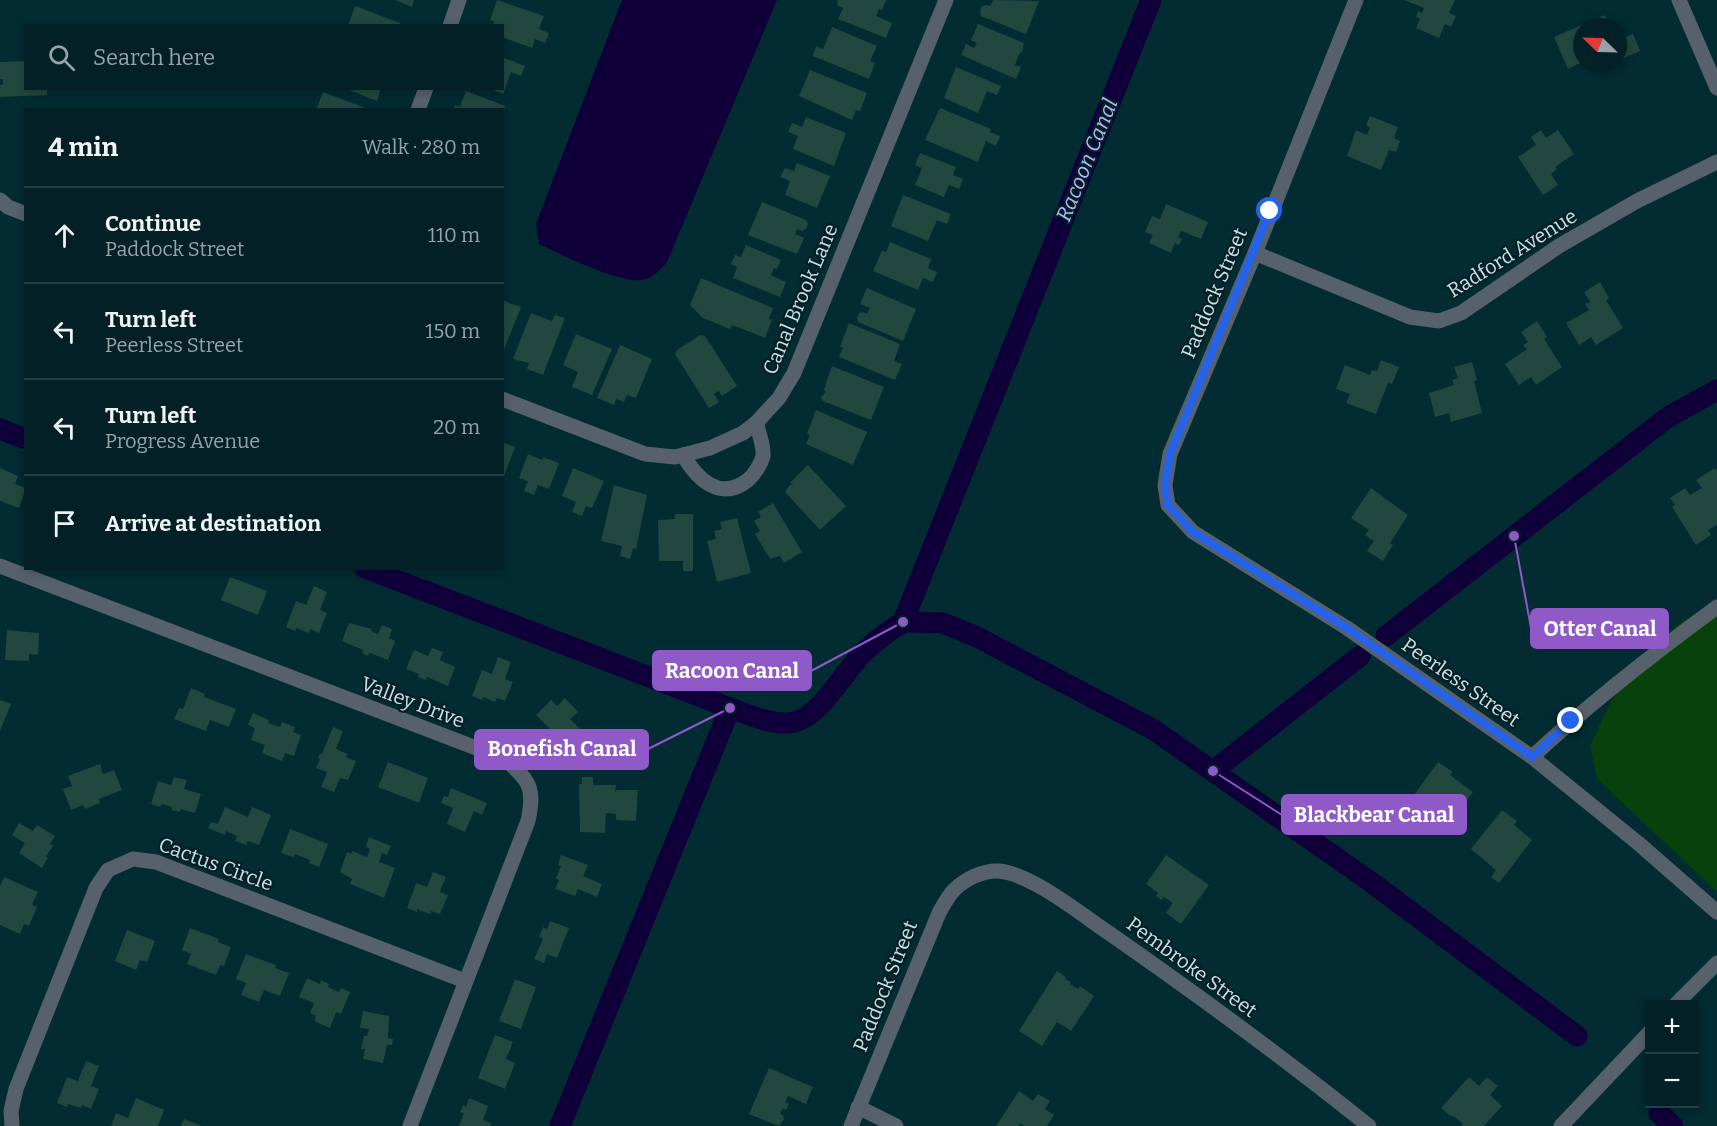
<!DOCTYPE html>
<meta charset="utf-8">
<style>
body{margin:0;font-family:Bitter,serif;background:#0c282e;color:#f1f3f6}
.controls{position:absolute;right:18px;bottom:18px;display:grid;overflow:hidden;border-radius:0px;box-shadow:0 3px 9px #0003}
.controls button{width:54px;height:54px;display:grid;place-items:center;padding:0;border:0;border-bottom:2px solid #233e43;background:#022026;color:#f1f3f6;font:30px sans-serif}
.compass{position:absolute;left:1573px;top:18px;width:54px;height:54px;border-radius:50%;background:#022026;box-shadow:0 3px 9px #0003;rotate:293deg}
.stop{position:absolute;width:18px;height:18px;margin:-14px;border:4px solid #2563eb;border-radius:50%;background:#fff}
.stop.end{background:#2563eb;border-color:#fff;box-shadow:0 2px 6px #0008}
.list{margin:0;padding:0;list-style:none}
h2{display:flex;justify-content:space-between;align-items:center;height:78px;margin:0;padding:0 24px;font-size:26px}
h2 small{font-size:20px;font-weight:400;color:#96a3a7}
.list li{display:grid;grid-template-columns:39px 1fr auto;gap:18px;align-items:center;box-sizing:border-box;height:96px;padding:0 24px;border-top:2px solid #233e43}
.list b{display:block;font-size:22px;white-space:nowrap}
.list p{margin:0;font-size:20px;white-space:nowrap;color:#96a3a7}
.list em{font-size:20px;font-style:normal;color:#96a3a7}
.icon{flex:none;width:33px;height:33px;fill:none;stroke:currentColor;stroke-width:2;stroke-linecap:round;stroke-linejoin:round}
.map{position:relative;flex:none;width:1717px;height:1126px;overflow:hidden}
.search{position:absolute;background:#022026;box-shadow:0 3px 9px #0003;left:24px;top:24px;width:480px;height:66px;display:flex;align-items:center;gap:15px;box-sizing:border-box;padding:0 21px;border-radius:0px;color:#96a3a7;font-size:22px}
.panel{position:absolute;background:#022026;box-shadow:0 3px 9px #0003;left:24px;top:108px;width:480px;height:462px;border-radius:0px}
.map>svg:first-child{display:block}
.green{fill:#07410b}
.water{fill:#0f0039}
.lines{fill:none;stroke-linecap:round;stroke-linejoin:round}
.canal{stroke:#0f0039;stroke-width:21}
.building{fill:#22473f}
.minor{stroke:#57616b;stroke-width:15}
.route{stroke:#2563eb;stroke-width:8}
.labels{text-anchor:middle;stroke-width:4.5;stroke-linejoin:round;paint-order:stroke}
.street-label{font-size:20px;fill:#cce0e5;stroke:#032026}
.water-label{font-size:21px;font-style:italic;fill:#b7b8fc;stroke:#032026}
.leader{fill:none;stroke:#8f59c8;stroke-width:2}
.callout-dot{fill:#8f59c8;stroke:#032026;stroke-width:2}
.callout{fill:#8f59c8;stroke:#8f59c8;stroke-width:2}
.callout-label{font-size:21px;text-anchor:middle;font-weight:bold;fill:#fff}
</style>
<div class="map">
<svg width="1717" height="1126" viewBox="0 0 1717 1126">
<rect width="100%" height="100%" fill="#022b32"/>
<polygon class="green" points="1717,600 1717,892 1597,779 1590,746 1610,703 1632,674 1676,626"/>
<path class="water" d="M622,0H777L667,262C660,270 652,279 641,280C618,283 560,254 539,244L536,224Z"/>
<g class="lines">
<g class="canal">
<polyline points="0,429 26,439"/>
<polyline points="365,568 730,708 560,1126"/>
<polyline points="903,622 943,623 977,637 1154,730 1371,882 1577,1036"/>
<polyline points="1386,636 1668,417 1717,390"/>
<path d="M730,708C747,714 769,724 788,723C817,722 842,675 860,656C873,642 887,632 903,622L1151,0"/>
<polyline points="1213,771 1360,656"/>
<polyline points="1659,1113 1673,1126"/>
</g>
</g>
<g class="building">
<polygon points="395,0 414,0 412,7"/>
<polygon points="497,0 544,16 539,29 549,33 545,43 535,39 532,48 502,37 502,26 493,26 494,22 490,20"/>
<polygon points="838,0 886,0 882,10 879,9 876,16 892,23 886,38 838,19 843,8 837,5"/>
<polygon points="993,0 1039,1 1026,34 981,16 980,11 982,6 986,5 990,6"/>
<polygon points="1404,0 1455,0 1449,13 1456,16 1451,27 1445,24 1439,38 1416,28 1420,19 1416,17 1418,11 1422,13 1424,8"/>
<polygon points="355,6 400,23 401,26 348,26"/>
<polygon points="1605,15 1610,27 1582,27 1582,62 1568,69 1554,37"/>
<polygon points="978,24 1024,43 1022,52 1019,54 1015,65 1021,67 1016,79 961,55 966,44 974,48 977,43 971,40"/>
<polygon points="832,27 877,46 870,61 875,63 869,79 813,56 816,46 823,49"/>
<polygon points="1618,34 1620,39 1633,34 1640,51 1618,61"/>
<polygon points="502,57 525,66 521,76 511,72 503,94 491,89 502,88"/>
<polygon points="26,61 26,88 47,88 47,95 0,97 0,85 3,85 3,79 0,79 0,62"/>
<polygon points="956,67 1001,86 997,95 987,91 978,113 944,98"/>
<polygon points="810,70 867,93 860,111 856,110 852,120 799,96"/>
<polygon points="344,88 381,88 377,101"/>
<polygon points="466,91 505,106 504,110 453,110 455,105 460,107"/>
<polygon points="323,92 368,109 368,110 316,110"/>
<polygon points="940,108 991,129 990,132 1000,136 996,146 986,141 978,162 925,140"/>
<polygon points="1370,116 1398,127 1394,138 1400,141 1396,152 1389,150 1381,170 1347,156 1356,130 1367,135 1370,128 1366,125"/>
<polygon points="806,117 846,133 834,166 793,149 798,136 788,132 792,123 802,127"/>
<polygon points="1541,130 1546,138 1558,130 1574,154 1555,167 1557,169 1551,174 1558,185 1543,195 1518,157 1536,145 1531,137"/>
<polygon points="920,153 956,167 953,175 963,179 959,189 949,185 944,197 915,185 922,168 915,165"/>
<polygon points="797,163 830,176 817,208 785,195 790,181 780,177 785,168 794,171"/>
<polygon points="903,195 951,214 947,224 937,220 928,241 891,226"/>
<polygon points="762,202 806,220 808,224 806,229 802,231 797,229 795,234 804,238 797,254 748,235"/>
<polygon points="1166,204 1208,222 1201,239 1181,231 1178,237 1182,239 1179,245 1175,243 1171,253 1149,243 1153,235 1145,232 1152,216 1160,219"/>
<polygon points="890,242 931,259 928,268 937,272 933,282 923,278 918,290 873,271 880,255 882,250 886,252"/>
<polygon points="746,245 781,260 777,269 774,268 771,275 786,282 780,297 733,278 737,267 731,264 735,255 741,257"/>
<polygon points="701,278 773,308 769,319 772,320 765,338 732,325 730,329 703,318 690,305"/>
<polygon points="1600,282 1609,298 1606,300 1623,328 1596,345 1591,337 1579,345 1566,323 1589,310 1585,304 1590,302 1584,292"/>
<polygon points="867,288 916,309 903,341 858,322 857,318 859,313 863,312 867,314 870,308 860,304"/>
<polygon points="504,301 521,307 503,352 502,305"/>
<polygon points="531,313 552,321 555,315 565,318 543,375 527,369 529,363 513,359"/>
<polygon points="1537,321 1547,337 1544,339 1562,367 1536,385 1531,377 1519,385 1505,364 1527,349 1523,345 1528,342 1521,332"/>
<polygon points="849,323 900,344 894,361 902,364 895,380 839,357 843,348 840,347"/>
<polygon points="576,334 612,349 592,395 572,387 578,372 563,365"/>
<polygon points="700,335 705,336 737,386 722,396 719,391 714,394 719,402 709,408 675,354 677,350"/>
<polygon points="620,345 652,359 636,398 627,395 624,402 616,399 614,405 597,398"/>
<polygon points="1381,360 1399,367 1392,384 1388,383 1376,414 1346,403 1350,394 1336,389 1345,365 1370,375 1372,370 1377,371"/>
<polygon points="1472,362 1477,380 1474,381 1482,413 1451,422 1449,413 1435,417 1429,393 1454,385 1452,380 1458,378 1454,367"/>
<polygon points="832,366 884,387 871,420 823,401 821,398 826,391 824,390 826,383"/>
<polygon points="816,410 867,432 853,465 806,444 810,435 807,434"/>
<polygon points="502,442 515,447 503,479 502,479"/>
<polygon points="528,454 542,460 543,457 559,463 549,489 538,485 534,495 524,491 528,481 519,478"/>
<polygon points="808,465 846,506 820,530 785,492 790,485 793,485 790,483"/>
<polygon points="0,468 18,476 15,484 26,488 19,508 0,501"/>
<polygon points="573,468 604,481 592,508 586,506 582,516 572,512 576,502 562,496"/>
<polygon points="1715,468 1717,471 1717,525 1708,530 1711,535 1696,545 1672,507 1675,505 1670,498 1685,488 1690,495 1702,488 1696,480"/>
<polygon points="614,485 647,495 636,549 633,548 630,559 620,556 622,546 601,541"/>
<polygon points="1371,488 1408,515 1390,543 1393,545 1383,561 1367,551 1374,541 1365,535 1369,530 1351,518"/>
<polygon points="773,503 802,552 784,563 780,556 770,559 755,534 760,531 754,521 761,517 758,512"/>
<polygon points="675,514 693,514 693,571 683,571 683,561 659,561 658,520 675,519"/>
<polygon points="737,518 751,573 717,582 707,541 716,539 714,531 722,529 720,522"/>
<polygon points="230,577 267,591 258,615 221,600"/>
<polygon points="314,586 327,592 320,610 327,613 319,633 310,629 309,633 296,628 295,631 286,627 296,601 306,605"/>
<polygon points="349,623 372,629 371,631 378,634 382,625 392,629 389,638 395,641 388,660 370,653 368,656 362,653 363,650 342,641"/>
<polygon points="7,630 39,633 38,655 29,654 29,661 5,660"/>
<polygon points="432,648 443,652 440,660 455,667 448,686 427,677 426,680 418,677 419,674 406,669 414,650 428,656"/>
<polygon points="498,657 511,662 505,679 513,682 505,701 497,698 495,702 483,697 482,700 472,696 482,670 492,674"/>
<polygon points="191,688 205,694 204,697 236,709 229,727 210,720 206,731 174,719 179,708 183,709"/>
<polygon points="565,698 578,712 570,719 586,735 568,752 552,735 554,733 536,715 551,700 557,706"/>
<polygon points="0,700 11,704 0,731"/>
<polygon points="253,713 269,720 268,723 280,727 282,722 295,727 293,732 301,735 294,756 285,753 282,761 262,753 265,745 251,740 255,728 248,725"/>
<polygon points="333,727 343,731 336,749 348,754 346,757 356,761 348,780 340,778 334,792 321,787 327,772 316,768 320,759 318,758 320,753 322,754"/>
<polygon points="388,762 428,778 419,803 378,787"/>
<polygon points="1438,762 1453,772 1450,775 1473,792 1453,819 1435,806 1430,813 1411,799"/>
<polygon points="100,764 103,774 114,770 122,790 99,799 100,803 85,809 83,805 71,810 63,789 72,786 68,776"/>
<polygon points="174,777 187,780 184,789 201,794 195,813 181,809 180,812 172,810 172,807 162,804 160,807 151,804 158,781 171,785"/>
<polygon points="582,777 593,777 593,785 616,785 615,792 617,790 638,790 636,821 616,820 616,814 606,813 605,833 580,832 579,784 582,784"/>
<polygon points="451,788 487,803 482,815 474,811 465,832 447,824 453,808 441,803 444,796 448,797"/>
<polygon points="225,807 248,817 252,807 271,815 259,845 248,841 246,845 235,841 237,836 226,831 225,835 208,828 211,822 218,824"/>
<polygon points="1502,810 1517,821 1514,825 1532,840 1499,883 1491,877 1496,870 1471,849"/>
<polygon points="19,823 33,831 37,825 55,836 50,844 53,846 46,856 48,858 42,868 19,853 25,843 12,835"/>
<polygon points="290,829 328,844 319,867 309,863 310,860 295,854 294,857 281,853"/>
<polygon points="369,837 391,846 387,855 382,853 379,862 395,868 384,898 350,884 352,879 340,872 347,852 351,854 352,851 367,857 370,849 366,847"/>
<polygon points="561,855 588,865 583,876 602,884 597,897 578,889 575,896 555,889 559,880 556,878 561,866 558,865"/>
<polygon points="1166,855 1209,885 1181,924 1166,913 1173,903 1164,897 1161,900 1156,896 1158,893 1146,884"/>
<polygon points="433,872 446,877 440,892 448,895 440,914 431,911 430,914 417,909 417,912 407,908 416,883 427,887"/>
<polygon points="4,877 38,892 32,905 37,907 29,926 24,924 20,934 0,925 0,886"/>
<polygon points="550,921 569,928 557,958 547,954 544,963 534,959 543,939 539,937 543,927 547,929"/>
<polygon points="190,928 219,939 218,942 231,947 224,966 220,965 216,975 187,964 191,954 182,950"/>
<polygon points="127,930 155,941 147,962 140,960 136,970 115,961"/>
<polygon points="246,954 276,965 275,968 289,973 280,996 264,990 259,1002 241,995 246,983 236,979"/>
<polygon points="1057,971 1066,977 1065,979 1071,982 1070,984 1078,989 1080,986 1094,996 1071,1031 1057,1022 1042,1046 1019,1031"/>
<polygon points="307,978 320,984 321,980 329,984 328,987 339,992 341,988 350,992 341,1014 336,1012 330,1028 314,1021 316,1016 310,1013 314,1003 299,997"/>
<polygon points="515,979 536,987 521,1029 499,1021"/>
<polygon points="363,1011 389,1016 388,1038 393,1039 392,1045 387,1045 383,1063 363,1059 365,1049 361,1049 364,1036 367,1036 369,1029 360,1028"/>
<polygon points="495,1035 513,1042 506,1059 515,1063 505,1089 478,1078"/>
<polygon points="86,1061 99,1066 91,1086 99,1089 91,1109 82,1105 81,1108 68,1104 67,1107 57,1103 67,1077 78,1081"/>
<polygon points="769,1068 813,1087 806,1104 788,1096 785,1102 789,1104 786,1110 783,1108 780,1114 783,1115 784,1119 779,1126 749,1114"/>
<polygon points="1469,1077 1479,1086 1487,1077 1498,1086 1490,1095 1502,1106 1484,1126 1461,1126 1463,1124 1455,1117 1449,1115 1441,1108"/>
<polygon points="1019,1091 1033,1101 1038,1094 1050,1101 1045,1109 1054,1115 1047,1126 1024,1126 1020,1123 1019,1126 996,1126"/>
<polygon points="136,1098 164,1110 158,1126 111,1126 116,1113 128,1118"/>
<polygon points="469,1098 488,1106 483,1120 491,1123 490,1126 459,1126 464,1113 460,1112 463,1105 466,1107"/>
<polygon points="184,1119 202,1126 181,1126"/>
</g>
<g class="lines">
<g class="minor">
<polyline points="1356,0 1255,253 1170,454 1165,485 1168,505 1193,532 1347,628 1532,757 1638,843 1717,912"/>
<polyline points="1679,0 1717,88"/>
<polyline points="450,26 459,0"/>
<polyline points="418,110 426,88"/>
<polyline points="0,200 8,207 26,214"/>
<polyline points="1255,253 1410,317 1439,321 1461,313 1559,246 1637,201 1717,162"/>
<polyline points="502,399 645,454 675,457 710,448 743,433 756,423 779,398 794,373 946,0"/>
<path d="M683,455C697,479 720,502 748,480C754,475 761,464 763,456C764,446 759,433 756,423"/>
<path d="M0,566L505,759C530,781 535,788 528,821L410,1126"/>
<path d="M1532,757C1590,703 1653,654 1717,607"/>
<polyline points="1676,1004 1717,963"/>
<polyline points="858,1107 896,1126"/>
<polyline points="12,1126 11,1111 16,1089 96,888 108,870 133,859 156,862 465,981"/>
<path d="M851,1126L939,913C943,906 948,896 954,890C965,879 983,870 999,871C1032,874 1082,915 1109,933C1198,995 1285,1059 1369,1126"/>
<polyline points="1561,1126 1650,1032"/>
</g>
</g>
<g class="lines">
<polyline class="route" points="1270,211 1170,454 1165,485 1168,505 1193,532 1347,628 1532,757 1571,721"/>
</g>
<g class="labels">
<g class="street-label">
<text transform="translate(1512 253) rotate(-32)" y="7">Radford Avenue</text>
<text transform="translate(1214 293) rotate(-67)" y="7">Paddock Street</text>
<text transform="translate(800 299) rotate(-67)" y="7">Canal Brook Lane</text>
<text transform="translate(1461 682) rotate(35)" y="7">Peerless Street</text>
<text transform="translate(413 702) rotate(21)" y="7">Valley Drive</text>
<text transform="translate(216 864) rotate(20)" y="7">Cactus Circle</text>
<text transform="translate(1192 967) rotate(36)" y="7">Pembroke Street</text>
<text transform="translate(885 986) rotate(-68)" y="7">Paddock Street</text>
</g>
<g class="water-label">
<text transform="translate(1087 160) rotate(-68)" y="7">Racoon Canal</text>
</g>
</g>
<path class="leader" d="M1514 536L1531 628M903 622L811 671M730 708L648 749M1213 771L1282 815"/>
<g class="callout-dot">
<circle cx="1514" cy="536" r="6"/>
<circle cx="903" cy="622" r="6"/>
<circle cx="730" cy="708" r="6"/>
<circle cx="1213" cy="771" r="6"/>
</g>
<g class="callout">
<rect x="1531" y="609" width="137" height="39" rx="6"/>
<rect x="653" y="651" width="158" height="39" rx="6"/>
<rect x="475" y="730" width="173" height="39" rx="6"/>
<rect x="1282" y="795" width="184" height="39" rx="6"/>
</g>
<g class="callout-label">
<text x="1600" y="636">Otter Canal</text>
<text x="732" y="678">Racoon Canal</text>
<text x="562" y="756">Bonefish Canal</text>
<text x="1374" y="822">Blackbear Canal</text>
</g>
</svg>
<div class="controls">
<button>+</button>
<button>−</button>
</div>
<svg class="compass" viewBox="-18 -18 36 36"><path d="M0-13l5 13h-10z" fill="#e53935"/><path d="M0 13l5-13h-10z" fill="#96a3a7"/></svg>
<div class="stop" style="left:1270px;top:211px"></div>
<div class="stop end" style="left:1571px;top:721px"></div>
<div class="search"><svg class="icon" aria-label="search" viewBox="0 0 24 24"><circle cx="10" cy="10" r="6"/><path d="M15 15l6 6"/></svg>Search here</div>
<section class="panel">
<h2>4 min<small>Walk · 280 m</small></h2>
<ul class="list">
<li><svg class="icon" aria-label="ahead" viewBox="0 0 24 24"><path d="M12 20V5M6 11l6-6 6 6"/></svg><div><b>Continue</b><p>Paddock Street</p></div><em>110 m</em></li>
<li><svg class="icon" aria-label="left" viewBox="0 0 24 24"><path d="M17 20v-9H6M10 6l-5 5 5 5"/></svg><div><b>Turn left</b><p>Peerless Street</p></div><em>150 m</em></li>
<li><svg class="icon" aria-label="left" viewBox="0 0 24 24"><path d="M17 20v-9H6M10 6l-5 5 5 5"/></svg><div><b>Turn left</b><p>Progress Avenue</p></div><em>20 m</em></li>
<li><svg class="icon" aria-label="arrive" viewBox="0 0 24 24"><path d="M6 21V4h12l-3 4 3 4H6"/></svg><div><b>Arrive at destination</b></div></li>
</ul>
</section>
</div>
